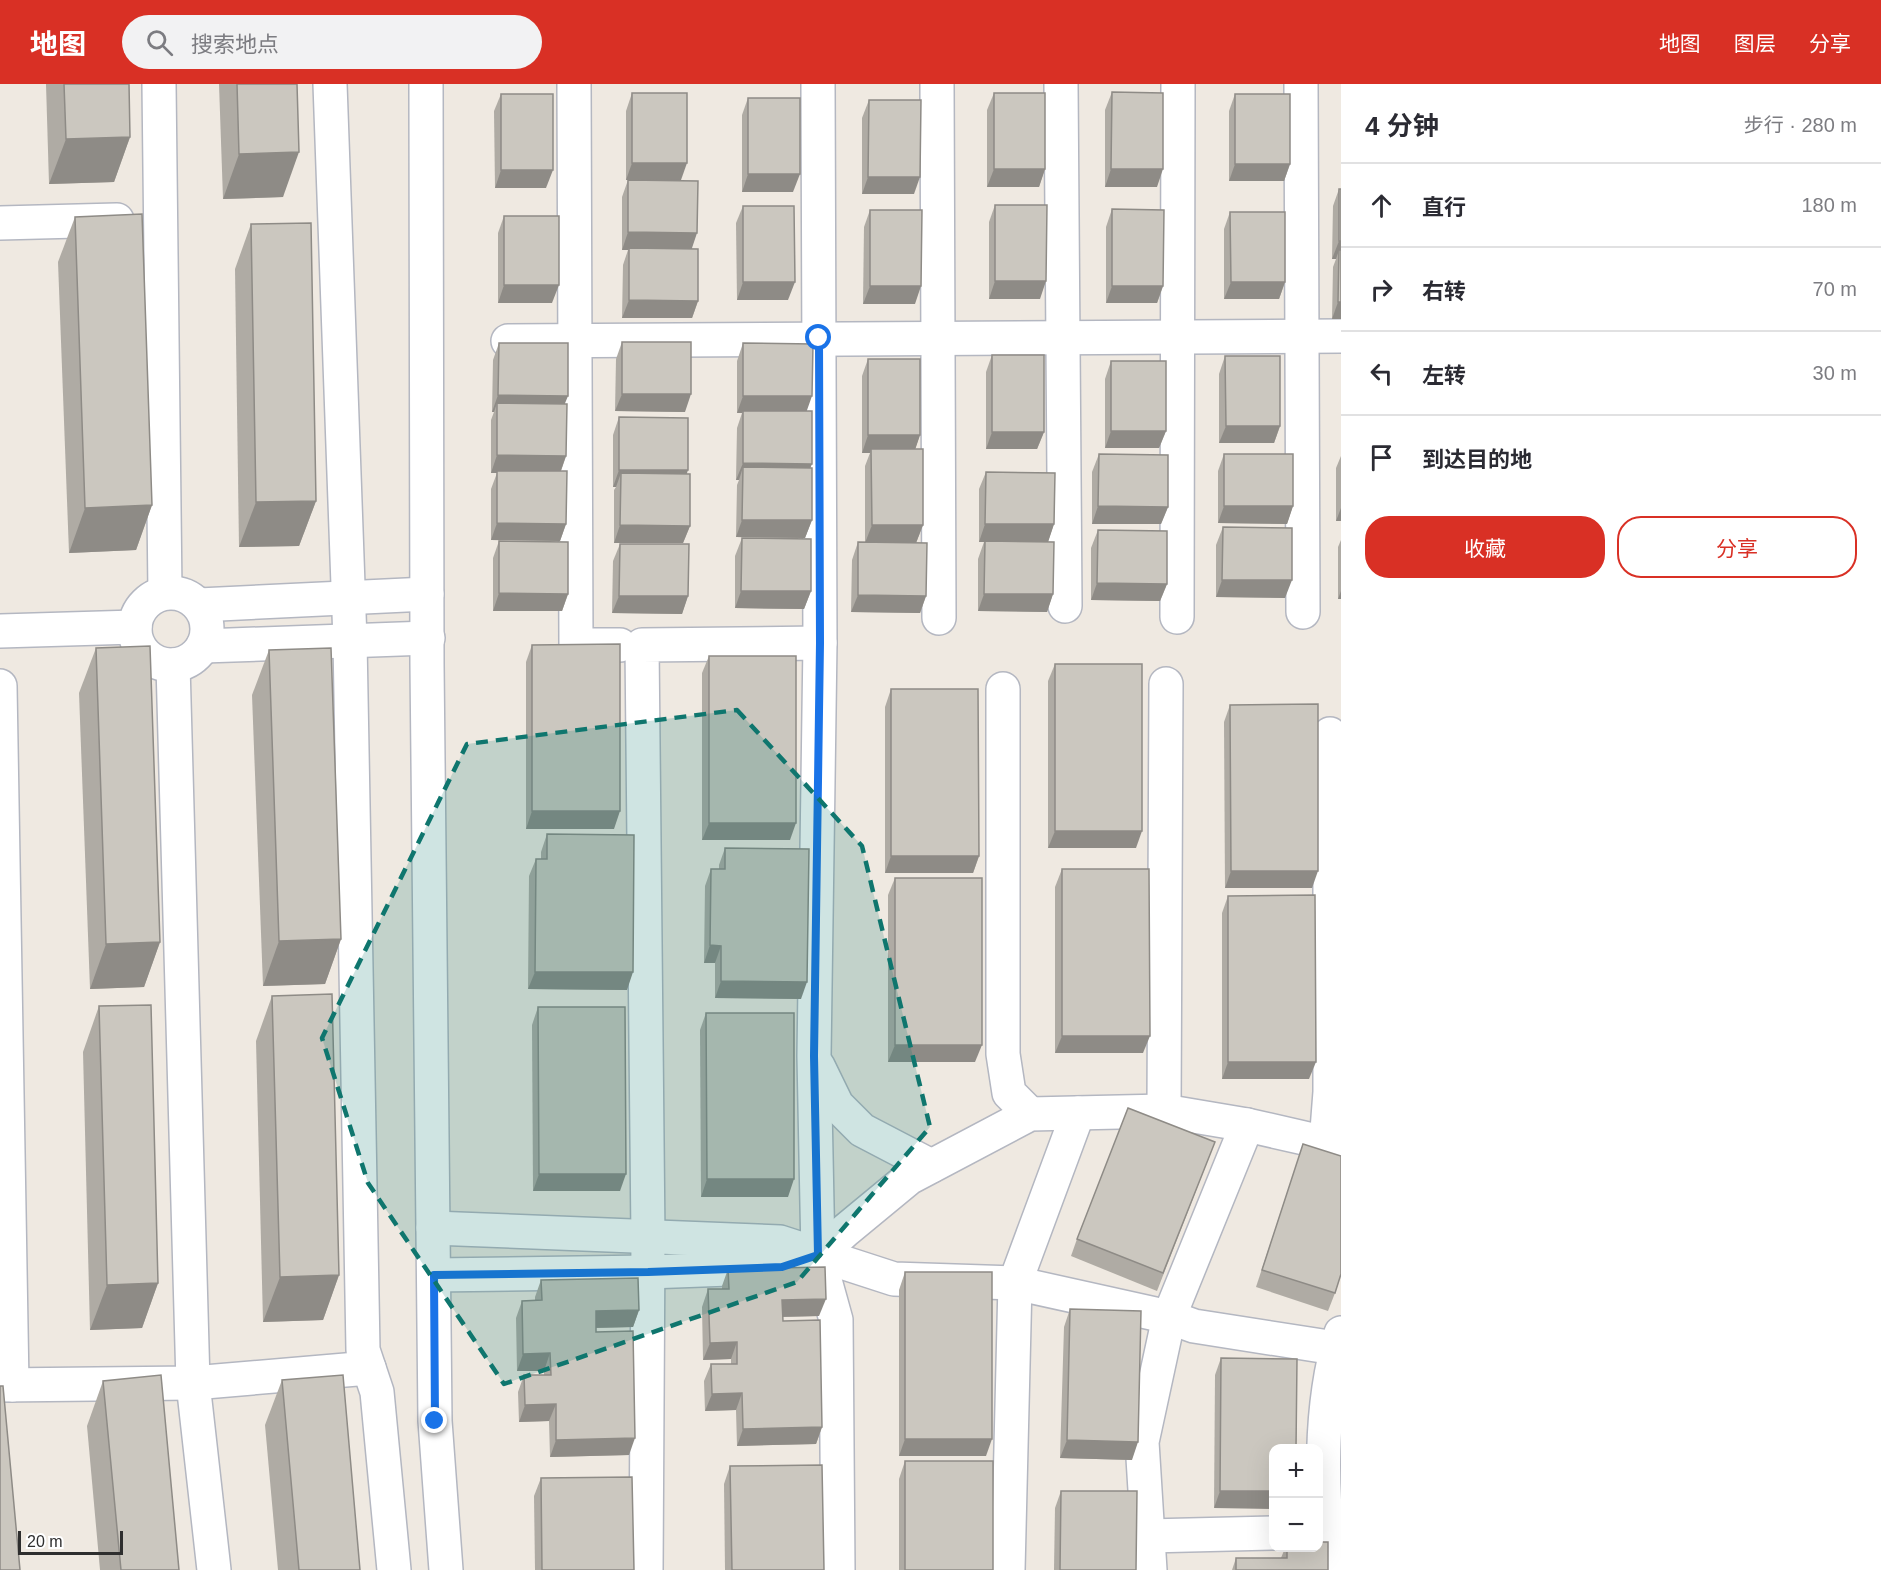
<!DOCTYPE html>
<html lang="zh">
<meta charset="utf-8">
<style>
body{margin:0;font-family:Arial,"Noto Sans SC",sans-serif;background:#f2f2f3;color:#2b2b33}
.controls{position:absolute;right:18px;bottom:18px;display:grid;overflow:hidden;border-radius:12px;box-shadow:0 6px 24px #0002}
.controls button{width:54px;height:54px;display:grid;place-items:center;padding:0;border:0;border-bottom:2px solid #e1e1e2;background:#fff;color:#2b2b33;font:30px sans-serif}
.scale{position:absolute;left:18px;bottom:15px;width:105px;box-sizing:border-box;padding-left:6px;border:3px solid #2e2e2e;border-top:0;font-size:16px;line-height:21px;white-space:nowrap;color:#2e2e2e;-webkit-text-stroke:4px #fff;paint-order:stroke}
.stop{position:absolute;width:18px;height:18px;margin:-14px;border:4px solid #1a73e8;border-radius:50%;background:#fff}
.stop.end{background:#1a73e8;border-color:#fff;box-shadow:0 2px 6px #0008}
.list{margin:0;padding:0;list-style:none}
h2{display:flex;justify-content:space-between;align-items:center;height:78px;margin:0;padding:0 24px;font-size:26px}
h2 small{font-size:20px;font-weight:400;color:#7c7c81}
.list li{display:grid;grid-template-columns:39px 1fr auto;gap:18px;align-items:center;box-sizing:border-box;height:84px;padding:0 24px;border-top:2px solid #e1e1e2}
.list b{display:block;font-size:22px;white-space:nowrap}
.list em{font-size:20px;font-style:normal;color:#7c7c81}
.actions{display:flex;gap:12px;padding:18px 24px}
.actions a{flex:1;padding:14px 0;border:2px solid #d93025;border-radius:24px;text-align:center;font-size:21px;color:#d93025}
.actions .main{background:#d93025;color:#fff}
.icon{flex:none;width:33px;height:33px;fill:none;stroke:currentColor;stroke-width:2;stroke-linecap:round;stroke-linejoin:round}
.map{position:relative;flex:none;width:1341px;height:1486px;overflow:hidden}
header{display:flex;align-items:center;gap:36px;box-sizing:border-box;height:84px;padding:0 30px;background:#d93025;color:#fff}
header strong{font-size:28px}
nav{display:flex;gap:33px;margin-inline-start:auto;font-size:21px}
.search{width:420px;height:54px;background:#f2f2f3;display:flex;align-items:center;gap:15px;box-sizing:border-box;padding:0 21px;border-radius:33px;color:#7c7c81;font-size:22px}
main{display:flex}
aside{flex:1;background:#fff}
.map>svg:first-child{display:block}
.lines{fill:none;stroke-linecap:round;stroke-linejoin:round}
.minor-casing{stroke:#b4b7c1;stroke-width:36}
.minor{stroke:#fff;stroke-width:33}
.wall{fill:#afaba4}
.shaded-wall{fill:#8e8b86}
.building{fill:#cbc7bf;stroke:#8e8b86;stroke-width:1.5}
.route{stroke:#1a73e8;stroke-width:8}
.marked{fill:#0f766e;fill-opacity:0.2;stroke:#0f766e;stroke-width:4.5;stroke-dasharray:12 8;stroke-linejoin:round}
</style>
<header>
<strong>地图</strong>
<div class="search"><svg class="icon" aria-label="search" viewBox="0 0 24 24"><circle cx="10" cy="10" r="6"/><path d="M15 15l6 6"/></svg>搜索地点</div>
<nav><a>地图</a><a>图层</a><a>分享</a></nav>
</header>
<main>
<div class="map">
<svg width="1341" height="1486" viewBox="0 0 1341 1486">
<rect width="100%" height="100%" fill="#efe9e1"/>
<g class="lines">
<g class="minor-casing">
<g id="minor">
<polyline points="159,0 165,509"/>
<polyline points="330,0 350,557 363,1266 377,1308 394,1486"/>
<polyline points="426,0 427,580 435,1337 446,1486"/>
<polyline points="574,0 576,561 620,561"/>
<polyline points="818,0 820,559 814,972 818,1171 836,1236 838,1486"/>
<polyline points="937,0 939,534"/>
<polyline points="1061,0 1065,522"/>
<polyline points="1301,0 1303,528"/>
<polyline points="0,139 117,136"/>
<polyline points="508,257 1341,252"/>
<circle cx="171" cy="545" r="36"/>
<polyline points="199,521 427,510"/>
<polyline points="1177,533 1178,0"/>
<polyline points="0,547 135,543"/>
<polyline points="203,562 428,554"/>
<polyline points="173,581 193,1299 214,1486"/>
<polyline points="0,602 12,1301"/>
<polyline points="1003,605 1003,970 1009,1009 1030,1030"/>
<polyline points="818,982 837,1021 862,1046 931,1082"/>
<polyline points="1164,1027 1166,600"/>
<polyline points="1326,1059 1330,1008 1330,650"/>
<polyline points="433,1144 780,1158 894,1195 1015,1199 1169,1233 1194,1242 1341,1265"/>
<polyline points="434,1191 648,1188 782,1183 818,1171 846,1146 909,1094 1030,1030 1164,1027 1247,1041 1326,1059 1341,1065"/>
<polyline points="0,1301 193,1299 369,1284"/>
<polyline points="1148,1452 1274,1449"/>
<polyline points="646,1486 648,1154 642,561 820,559"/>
<polyline points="1008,1486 1015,1199 1078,1029"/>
<polyline points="1150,1486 1142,1358 1169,1233 1247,1041"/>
<path d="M1332,1486C1320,1411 1319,1322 1341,1249"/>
</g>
</g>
<use href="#minor" class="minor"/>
</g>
<g class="wall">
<polygon points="46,0 129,0 130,53 114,98 49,100"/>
<polygon points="219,0 297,0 283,113 223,115"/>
<polygon points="1112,8 1157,103 1105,103 1105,26"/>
<polygon points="632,9 681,96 692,165 698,217 692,234 622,234 623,181 628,166 622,166 622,113 628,96 626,96 626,27"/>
<polygon points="994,9 1045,85 1039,103 987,103 987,26"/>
<polygon points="501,10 546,104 495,104 494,27"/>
<polygon points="1235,10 1290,80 1284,97 1229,97 1229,27"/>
<polygon points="748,14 793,108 742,108 742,31"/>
<polygon points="869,16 914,110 862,110 862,34"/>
<polygon points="1339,105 1341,235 1332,235 1333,183 1336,175 1332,175 1333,122"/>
<polygon points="995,121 1040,215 989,215 989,138"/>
<polygon points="743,122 788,216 737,216 736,139"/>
<polygon points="1112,125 1163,202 1157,219 1106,219 1106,143"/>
<polygon points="870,126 915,220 863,220 864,143"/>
<polygon points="1230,128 1285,198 1279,215 1224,215 1224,145"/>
<polygon points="504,132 552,219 498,219 498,149"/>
<polygon points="75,133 152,421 136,466 69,469 58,178"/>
<polygon points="251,140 316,417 299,462 239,463 235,185"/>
<polygon points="622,258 685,328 615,327 616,275"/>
<polygon points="499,259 565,320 566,372 561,387 566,440 560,457 491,456 491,405 497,389 491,389 491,336 494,328 492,328 493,276"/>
<polygon points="743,259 807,327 810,384 812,436 805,454 736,453 737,401 739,396 736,396 737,344 742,329 737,329 737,277"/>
<polygon points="992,271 1044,348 1037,365 986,365 986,288"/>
<polygon points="1225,272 1280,342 1274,359 1219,359 1219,290"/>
<polygon points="868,275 920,351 915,365 923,441 916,459 926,512 920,529 851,528 852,476 858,458 865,459 865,382 870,369 862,369 862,292"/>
<polygon points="1111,277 1166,347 1159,364 1105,364 1105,295"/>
<polygon points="619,333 687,390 690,442 683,459 614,459 614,406 616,403 613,403 613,351"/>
<polygon points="1099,370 1168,423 1161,440 1092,440 1092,388"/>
<polygon points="1224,370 1293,422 1287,440 1218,439 1218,387"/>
<polygon points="1341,372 1341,437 1336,437 1336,384"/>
<polygon points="986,388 1054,440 1048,458 1053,510 1047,528 978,527 978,475 984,458 979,458 979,405"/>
<polygon points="1223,443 1285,514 1216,513 1216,461"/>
<polygon points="1098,446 1167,500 1160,517 1091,516 1091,464"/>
<polygon points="742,454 811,507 804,525 735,524 735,472"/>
<polygon points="1341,456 1341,515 1338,515 1338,463"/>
<polygon points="499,457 568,510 562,527 493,527 493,474"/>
<polygon points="620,460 688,512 682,530 612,529 613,477"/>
<polygon points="532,561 614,745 526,745 526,578"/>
<polygon points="96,564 160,858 144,903 90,905 79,609"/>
<polygon points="269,566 341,855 325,900 263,902 252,611"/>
<polygon points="709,572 790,756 702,756 702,589"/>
<polygon points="1055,580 1136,764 1048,764 1048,597"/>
<polygon points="891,605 979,772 973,789 885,789 885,623"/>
<polygon points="1230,621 1312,804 1225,804 1224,638"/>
<polygon points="547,750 627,906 528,905 529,792 536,775 541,775 541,768"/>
<polygon points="725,764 801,915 715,914 715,879 704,879 705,802 711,785 719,785 719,781"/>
<polygon points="1062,785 1143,969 1055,969 1055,803"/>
<polygon points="895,794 975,978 888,978 888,811"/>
<polygon points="1228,812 1309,995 1222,995 1222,829"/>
<polygon points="272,912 339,1191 323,1236 263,1238 256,957"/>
<polygon points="99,922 158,1199 142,1244 90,1246 83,968"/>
<polygon points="538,923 620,1107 533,1107 532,941"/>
<polygon points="706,929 788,1113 701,1113 700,946"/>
<polygon points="1215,1058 1157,1207 1071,1172 1077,1155"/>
<polygon points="1303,1060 1335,1209 1328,1227 1256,1203"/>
<polygon points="728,1185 819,1232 783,1233 783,1237 822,1343 816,1360 737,1362 736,1326 705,1327 704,1297 711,1280 731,1280 731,1275 703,1276 702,1223 708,1205 722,1205 722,1202"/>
<polygon points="905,1188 986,1372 899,1372 899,1206"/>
<polygon points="541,1196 639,1226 633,1243 596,1244 596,1248 629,1371 550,1373 549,1337 519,1338 518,1308 524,1291 544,1291 544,1287 517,1287 516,1234 522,1217 535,1216 535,1213"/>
<polygon points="1070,1225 1132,1376 1060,1374 1064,1243"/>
<polygon points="1221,1274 1296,1365 1214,1424 1215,1291"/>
<polygon points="282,1296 360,1486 278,1486 265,1341"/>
<polygon points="103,1297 179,1486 100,1486 87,1342"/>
<polygon points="905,1377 993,1486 899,1486 899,1395"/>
<polygon points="730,1382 824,1486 725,1486 724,1400"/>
<polygon points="541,1394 634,1486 535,1486 534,1412"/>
<polygon points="1061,1407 1136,1486 1054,1486 1055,1424"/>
<polygon points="1285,1464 1318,1464 1328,1486 1232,1486 1236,1474 1281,1474"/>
</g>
<g class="shaded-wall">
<polygon points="130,53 114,98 49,100 66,55"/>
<polygon points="299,68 283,113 223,115 239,70"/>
<polygon points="632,79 687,79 681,96 626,96"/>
<polygon points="1235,80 1290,80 1284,97 1229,97"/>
<polygon points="994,85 1045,85 1039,103 987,103"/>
<polygon points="1111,85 1163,85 1157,103 1105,103"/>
<polygon points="501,86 553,86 546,104 495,104"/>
<polygon points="748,90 800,90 793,108 742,108"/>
<polygon points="868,93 920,93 914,110 862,110"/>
<polygon points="628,148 697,149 691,167 629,164 628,166 622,166"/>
<polygon points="1339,157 1341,157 1341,175 1339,166 1336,175 1332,175"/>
<polygon points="995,197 1046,197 1040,215 989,215"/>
<polygon points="743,198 795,198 788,216 737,216"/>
<polygon points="1231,198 1285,198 1279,215 1224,215"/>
<polygon points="504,201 559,201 552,219 498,219"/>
<polygon points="870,202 921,202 915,220 863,220"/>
<polygon points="1112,202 1163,202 1157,219 1106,219"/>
<polygon points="629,216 698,217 692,234 622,234"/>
<polygon points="1338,218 1341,218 1341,235 1332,235"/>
<polygon points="622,310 691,310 685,328 615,327"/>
<polygon points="498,311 568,312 561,329 497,319 494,328 492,328"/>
<polygon points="743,312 812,312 806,329 743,327 742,329 737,329"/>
<polygon points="1226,342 1280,342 1274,359 1219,359"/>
<polygon points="1111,347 1166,347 1159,364 1105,364"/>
<polygon points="992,348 1044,348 1037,365 986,365"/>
<polygon points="868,351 920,351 914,369 871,365 870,369 862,369"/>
<polygon points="497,371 566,372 560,389 491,389"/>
<polygon points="743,379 812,380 805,397 743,383 739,396 736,396"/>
<polygon points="619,386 688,386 682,404 621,389 616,403 613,403"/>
<polygon points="316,417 299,462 239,463 256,418"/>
<polygon points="152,421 136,466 69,469 85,424"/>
<polygon points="1098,422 1168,423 1161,440 1092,440"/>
<polygon points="1224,422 1293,422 1287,440 1218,439"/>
<polygon points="1341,424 1341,437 1336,437"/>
<polygon points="742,436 812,436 805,454 736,453"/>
<polygon points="497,439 566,440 560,457 491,456"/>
<polygon points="985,440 1054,440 1048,458 979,458"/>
<polygon points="620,441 690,442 683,459 614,459"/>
<polygon points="872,441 923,441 916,459 865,459"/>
<polygon points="1222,496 1292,496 1285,514 1216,513"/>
<polygon points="1097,499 1167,500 1160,517 1091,516"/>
<polygon points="741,507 811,507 804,525 735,524"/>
<polygon points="1341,507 1341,515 1338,515"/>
<polygon points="499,509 568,510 562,527 493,527"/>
<polygon points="984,510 1053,510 1047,528 978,527"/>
<polygon points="858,511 926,512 920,529 851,528"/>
<polygon points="619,512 688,512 682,530 612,529"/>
<polygon points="532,727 620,727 614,745 526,745"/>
<polygon points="709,739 796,739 790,756 702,756"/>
<polygon points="1055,747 1142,747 1136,764 1048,764"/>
<polygon points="891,772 979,772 973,789 885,789"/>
<polygon points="1231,787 1318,787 1312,804 1225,804"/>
<polygon points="341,855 325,900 263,902 279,857"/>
<polygon points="160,858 144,903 90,905 106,860"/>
<polygon points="710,861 721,862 715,879 704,879"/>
<polygon points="535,888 633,888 627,906 528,905"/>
<polygon points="721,897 807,898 801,915 715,914"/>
<polygon points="1062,952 1150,952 1143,969 1055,969"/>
<polygon points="895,961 982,961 975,978 888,978"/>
<polygon points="1228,978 1316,978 1309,995 1222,995"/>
<polygon points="539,1090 626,1090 620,1107 533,1107"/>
<polygon points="707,1095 794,1095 788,1113 701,1113"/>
<polygon points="339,1191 323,1236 263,1238 280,1193"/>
<polygon points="158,1199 142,1244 90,1246 107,1201"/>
<polygon points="826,1215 819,1232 776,1233 782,1216"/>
<polygon points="639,1226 633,1243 590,1244 596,1227"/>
<polygon points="737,1258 731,1275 703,1276 710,1259"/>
<polygon points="550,1269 544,1287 517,1287 523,1270"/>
<polygon points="742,1309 736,1326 705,1327 712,1310"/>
<polygon points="556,1320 549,1337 519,1338 525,1321"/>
<polygon points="822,1343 816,1360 737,1362 743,1345"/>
<polygon points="635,1354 629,1371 550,1373 556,1356"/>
<polygon points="905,1355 992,1355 986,1372 899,1372"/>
<polygon points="1067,1356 1138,1358 1132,1376 1060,1374"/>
<polygon points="1220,1407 1274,1407 1274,1425 1214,1424"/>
</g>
<g class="building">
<polygon points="64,0 129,0 130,53 66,55"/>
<polygon points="237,0 297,0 299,68 239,70"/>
<polygon points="1112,8 1163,9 1163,85 1111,85"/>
<rect x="632" y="9" width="55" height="70"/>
<rect x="994" y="9" width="51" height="76"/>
<rect x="501" y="10" width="52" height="76"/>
<rect x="1235" y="10" width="55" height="70"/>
<rect x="748" y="14" width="52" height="76"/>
<polygon points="869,16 921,16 920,93 868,93"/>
<polygon points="628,96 698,97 697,149 628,148"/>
<rect x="1339" y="105" width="2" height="52"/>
<polygon points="995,121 1047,121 1046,197 995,197"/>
<polygon points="743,122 794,122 795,198 743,198"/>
<polygon points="1112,125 1164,126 1163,202 1112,202"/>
<polygon points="870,126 922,126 921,202 870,202"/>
<polygon points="1230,128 1285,128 1285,198 1231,198"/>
<polygon points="142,130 152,421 85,424 75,133"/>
<rect x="504" y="132" width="55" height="69"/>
<polygon points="311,139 316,417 256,418 251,140"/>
<polygon points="629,164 698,165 698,217 629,216"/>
<polygon points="1339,166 1341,166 1341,218 1338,218"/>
<rect x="622" y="258" width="69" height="52"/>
<polygon points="499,259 568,259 568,312 498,311"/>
<polygon points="743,259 813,260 812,312 743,312"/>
<rect x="992" y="271" width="52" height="77"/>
<polygon points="1225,272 1280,272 1280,342 1226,342"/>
<rect x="868" y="275" width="52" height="76"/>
<rect x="1111" y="277" width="55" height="70"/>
<polygon points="497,319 567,320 566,372 497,371"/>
<polygon points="743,327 812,327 812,380 743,379"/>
<polygon points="619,333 688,334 688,386 619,386"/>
<polygon points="871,365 923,365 923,441 872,441"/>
<polygon points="1099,370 1168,371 1168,423 1098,422"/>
<rect x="1224" y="370" width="69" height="52"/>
<polygon points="743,383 812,384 812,436 742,436"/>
<polygon points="497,387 567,387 566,440 497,439"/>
<polygon points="986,388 1055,389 1054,440 985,440"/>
<polygon points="621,389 690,390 690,442 620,441"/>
<polygon points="1223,443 1292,444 1292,496 1222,496"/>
<polygon points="1098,446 1167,447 1167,500 1097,499"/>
<polygon points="742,454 811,455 811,507 741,507"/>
<polygon points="499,457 568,458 568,510 499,509"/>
<polygon points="985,457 1054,458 1053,510 984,510"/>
<polygon points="858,458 927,459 926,512 858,511"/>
<polygon points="620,460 689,460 688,512 619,512"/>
<polygon points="620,560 620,727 532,727 532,561"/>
<polygon points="150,562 160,858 106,860 96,564"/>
<polygon points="331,564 341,855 279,857 269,566"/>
<rect x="709" y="572" width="87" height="167"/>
<rect x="1055" y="580" width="87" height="167"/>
<polygon points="891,605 978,605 979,772 891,772"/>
<polygon points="1318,620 1318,787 1231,787 1230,621"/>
<polygon points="547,750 634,751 633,888 535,888 536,775 547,775"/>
<polygon points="725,764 809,765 807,898 721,897 721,862 710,861 711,785 725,785"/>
<polygon points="1062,785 1149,785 1150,952 1062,952"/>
<rect x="895" y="794" width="87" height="167"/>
<polygon points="1315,811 1316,978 1228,978 1228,812"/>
<polygon points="332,910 339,1191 280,1193 272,912"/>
<polygon points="151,921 158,1199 107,1201 99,922"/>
<polygon points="538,923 625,923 626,1090 539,1090"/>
<polygon points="706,929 794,929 794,1095 707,1095"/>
<polygon points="1128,1024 1215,1058 1163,1189 1077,1155"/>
<polygon points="1303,1060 1341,1072 1341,1190 1335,1209 1262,1186"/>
<polygon points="825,1183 826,1215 782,1216 783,1237 820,1236 822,1343 743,1345 742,1309 712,1310 711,1280 737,1280 737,1258 710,1259 708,1205 729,1205 728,1185"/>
<rect x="905" y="1188" width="87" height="167"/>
<polygon points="638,1194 639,1226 596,1227 596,1248 633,1247 635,1354 556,1356 556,1320 525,1321 524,1291 551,1291 550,1269 523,1270 522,1217 542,1216 541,1196"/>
<polygon points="1070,1225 1141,1227 1138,1358 1067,1356"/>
<polygon points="1221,1274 1297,1275 1296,1365 1274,1365 1274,1407 1220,1407"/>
<polygon points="161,1291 179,1486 121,1486 103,1297"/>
<polygon points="343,1291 360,1486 299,1486 282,1296"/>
<polygon points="0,1302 3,1302 20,1486 0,1486"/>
<rect x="905" y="1377" width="88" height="109"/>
<polygon points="822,1381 824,1486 732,1486 730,1382"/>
<polygon points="632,1393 634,1486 542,1486 541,1394"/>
<polygon points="1061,1407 1137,1407 1136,1486 1060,1486"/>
<polygon points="1318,1458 1328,1458 1328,1486 1236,1486 1236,1474 1287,1474 1287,1464 1318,1464"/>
</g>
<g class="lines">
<polyline class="route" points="435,1337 434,1191 648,1188 782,1183 818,1171 814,972 820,559 819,254"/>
</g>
<path class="marked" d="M737,626L862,762L930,1043L797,1198L504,1300L368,1099L322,954L467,660Z"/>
</svg>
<div class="controls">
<button>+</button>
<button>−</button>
</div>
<div class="scale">20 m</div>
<div class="stop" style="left:819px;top:254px"></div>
<div class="stop end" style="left:435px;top:1337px"></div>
</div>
<aside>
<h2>4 分钟<small>步行 · 280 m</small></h2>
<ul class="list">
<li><svg class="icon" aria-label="ahead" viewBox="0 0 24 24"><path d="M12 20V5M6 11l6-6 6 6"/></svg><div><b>直行</b></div><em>180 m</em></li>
<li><svg class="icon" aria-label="right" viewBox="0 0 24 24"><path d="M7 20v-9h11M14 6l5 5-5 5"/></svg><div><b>右转</b></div><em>70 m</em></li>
<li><svg class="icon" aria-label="left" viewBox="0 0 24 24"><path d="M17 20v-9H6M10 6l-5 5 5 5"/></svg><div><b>左转</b></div><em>30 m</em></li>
<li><svg class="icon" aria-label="arrive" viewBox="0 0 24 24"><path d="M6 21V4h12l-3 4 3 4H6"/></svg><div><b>到达目的地</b></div></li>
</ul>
<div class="actions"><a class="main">收藏</a><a>分享</a></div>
</aside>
</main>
